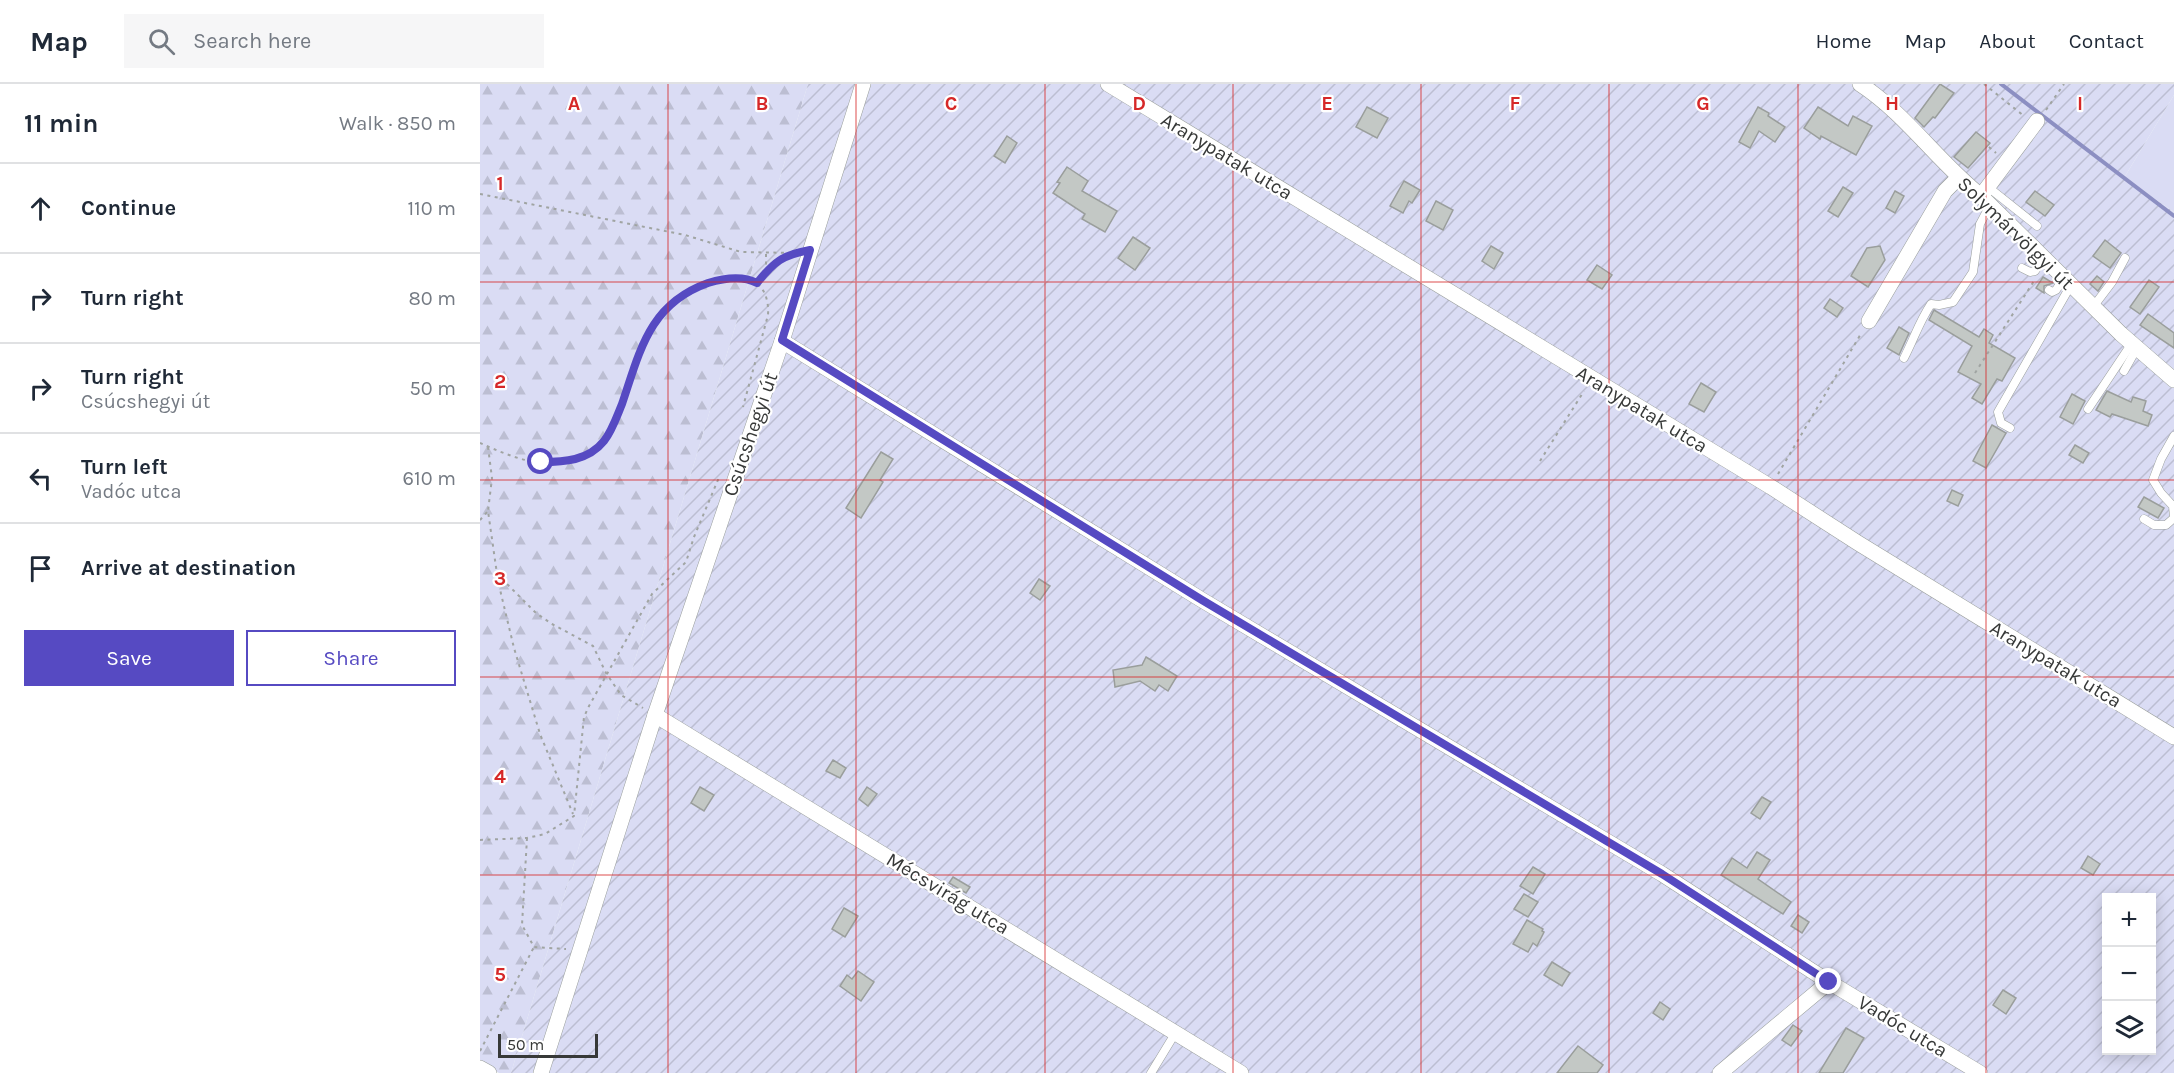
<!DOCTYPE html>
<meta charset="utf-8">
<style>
body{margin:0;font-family:Karla,sans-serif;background:#f6f6f7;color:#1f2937}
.controls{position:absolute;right:18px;bottom:18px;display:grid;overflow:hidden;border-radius:0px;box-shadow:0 3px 15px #0003}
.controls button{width:54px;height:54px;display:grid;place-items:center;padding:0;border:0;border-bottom:2px solid #e0e1e3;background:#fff;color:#1f2937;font:30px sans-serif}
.scale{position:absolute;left:18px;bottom:15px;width:100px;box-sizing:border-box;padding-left:6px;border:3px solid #373938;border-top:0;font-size:16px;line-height:21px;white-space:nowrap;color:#373938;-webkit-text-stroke:4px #fff;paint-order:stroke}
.stop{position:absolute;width:18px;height:18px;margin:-14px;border:4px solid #564ac2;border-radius:50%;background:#fff}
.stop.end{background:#564ac2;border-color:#fff;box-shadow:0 2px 6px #0008}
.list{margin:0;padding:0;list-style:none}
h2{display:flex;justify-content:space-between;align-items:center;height:78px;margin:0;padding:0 24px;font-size:26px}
h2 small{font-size:20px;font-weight:400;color:#747a83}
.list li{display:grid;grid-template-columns:39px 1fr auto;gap:18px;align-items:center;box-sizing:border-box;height:90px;padding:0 24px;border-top:2px solid #e0e1e3}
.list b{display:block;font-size:22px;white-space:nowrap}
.list p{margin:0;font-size:20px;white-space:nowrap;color:#747a83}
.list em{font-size:20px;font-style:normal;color:#747a83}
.actions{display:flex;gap:12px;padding:18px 24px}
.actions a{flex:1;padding:14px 0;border:2px solid #564ac2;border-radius:0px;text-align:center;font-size:21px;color:#564ac2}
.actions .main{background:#564ac2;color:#fff}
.icon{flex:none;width:33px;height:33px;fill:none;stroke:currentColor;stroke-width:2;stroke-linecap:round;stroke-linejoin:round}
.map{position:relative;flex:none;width:1694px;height:989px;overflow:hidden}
header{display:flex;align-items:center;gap:36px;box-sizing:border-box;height:84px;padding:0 30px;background:#fff;border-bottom:2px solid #e0e1e3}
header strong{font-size:28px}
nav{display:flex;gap:33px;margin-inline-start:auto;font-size:21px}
.search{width:420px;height:54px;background:#f6f6f7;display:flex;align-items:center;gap:15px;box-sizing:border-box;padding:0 21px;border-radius:0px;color:#747a83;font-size:22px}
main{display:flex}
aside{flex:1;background:#fff}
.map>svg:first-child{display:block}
.grass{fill:#dadcf4}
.forest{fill:url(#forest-firs)}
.garden{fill:url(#garden-furrows);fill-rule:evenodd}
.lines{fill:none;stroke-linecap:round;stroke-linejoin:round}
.stream{stroke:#8c8fc2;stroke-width:4}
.building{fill:#c3c8c5;stroke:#9a9e9c;stroke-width:1.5}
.lane-casing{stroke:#9a9f9c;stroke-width:9}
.street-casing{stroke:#9a9f9c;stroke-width:16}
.path{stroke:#a0a4a2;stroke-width:2;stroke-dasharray:3 4.5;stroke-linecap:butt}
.lane{stroke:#fff;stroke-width:8}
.street{stroke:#fff;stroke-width:15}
.route{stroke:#564ac2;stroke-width:8}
.grid{fill:none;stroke:#d62828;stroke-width:1.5;stroke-opacity:0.55}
.labels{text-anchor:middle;stroke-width:4.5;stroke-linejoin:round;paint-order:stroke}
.street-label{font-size:20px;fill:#373938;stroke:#fff}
.grid-label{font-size:20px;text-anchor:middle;font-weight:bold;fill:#d62828;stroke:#fff;stroke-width:4.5;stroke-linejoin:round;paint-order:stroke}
</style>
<header>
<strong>Map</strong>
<div class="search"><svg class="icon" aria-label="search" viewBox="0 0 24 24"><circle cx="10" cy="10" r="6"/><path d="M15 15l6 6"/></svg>Search here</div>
<nav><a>Home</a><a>Map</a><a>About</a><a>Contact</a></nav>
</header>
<main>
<aside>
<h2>11 min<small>Walk · 850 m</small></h2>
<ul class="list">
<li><svg class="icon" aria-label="ahead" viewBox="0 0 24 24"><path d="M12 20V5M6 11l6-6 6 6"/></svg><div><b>Continue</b></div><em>110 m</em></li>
<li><svg class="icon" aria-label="right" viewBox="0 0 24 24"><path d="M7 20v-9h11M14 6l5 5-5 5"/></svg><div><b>Turn right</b></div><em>80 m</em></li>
<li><svg class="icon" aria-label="right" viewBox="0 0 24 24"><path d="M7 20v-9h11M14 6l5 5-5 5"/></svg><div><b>Turn right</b><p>Csúcshegyi út</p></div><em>50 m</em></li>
<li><svg class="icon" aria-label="left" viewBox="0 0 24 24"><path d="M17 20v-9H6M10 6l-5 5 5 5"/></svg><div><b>Turn left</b><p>Vadóc utca</p></div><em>610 m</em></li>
<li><svg class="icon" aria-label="arrive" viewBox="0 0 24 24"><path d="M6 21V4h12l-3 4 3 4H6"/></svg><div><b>Arrive at destination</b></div></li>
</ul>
<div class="actions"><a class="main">Save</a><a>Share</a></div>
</aside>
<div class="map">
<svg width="1694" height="989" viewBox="0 0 1694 989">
<defs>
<pattern id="forest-firs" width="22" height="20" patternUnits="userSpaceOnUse" patternTransform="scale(1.5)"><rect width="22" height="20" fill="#dadcf4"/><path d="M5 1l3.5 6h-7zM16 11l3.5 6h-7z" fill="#bcbed2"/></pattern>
<pattern id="garden-furrows" width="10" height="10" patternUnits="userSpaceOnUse" patternTransform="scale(1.5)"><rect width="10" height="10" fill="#dadcf4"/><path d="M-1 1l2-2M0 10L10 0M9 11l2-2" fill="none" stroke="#bcbed2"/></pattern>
</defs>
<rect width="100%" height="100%" fill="#f3f8f6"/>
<polygon class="grass" points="1694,11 1694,128 1644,94"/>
<polygon class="forest" points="0,0 328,0 31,989 19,989 0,978"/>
<path class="garden" d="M328,0H1694V11L1644,94L1694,128V989H31ZM1626,814H1672V966H1626Z"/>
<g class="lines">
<polyline class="stream" points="1521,0 1694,132"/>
</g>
<g class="building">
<polygon points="1460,0 1474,9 1455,34 1453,33 1444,43 1435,34"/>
<polygon points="887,23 908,34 897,54 876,43"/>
<polygon points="1278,23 1289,29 1288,32 1305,43 1295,58 1279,47 1270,64 1259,58"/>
<polygon points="1338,23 1368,42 1373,32 1392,42 1376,71 1341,52 1340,55 1324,44"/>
<polygon points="1496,48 1510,59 1488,84 1474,73"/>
<polygon points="527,52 537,59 525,79 514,72"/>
<polygon points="587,83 608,97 602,107 637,127 625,148 602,135 605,130 573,109 580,99 577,98"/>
<polygon points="924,97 940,106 932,119 929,117 923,129 910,122"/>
<polygon points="1363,103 1373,109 1358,133 1348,127"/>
<polygon points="1415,107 1424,112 1415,129 1406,124"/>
<polygon points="1555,107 1574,121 1565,132 1546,118"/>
<polygon points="956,117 973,126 963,146 946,137"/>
<polygon points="653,153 670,164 655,186 638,174"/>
<polygon points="1625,156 1641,169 1630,184 1613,172"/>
<polygon points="1011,162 1023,169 1014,185 1002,177"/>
<polygon points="1400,162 1405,176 1388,203 1371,192 1387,164"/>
<polygon points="1117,181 1132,191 1122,205 1107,196"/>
<polygon points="1617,192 1624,198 1618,207 1610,200"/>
<polygon points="1563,193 1573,199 1564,202 1564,209 1556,204"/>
<polygon points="1669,196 1679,203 1660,230 1650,223"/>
<polygon points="1350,215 1363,224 1357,233 1344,224"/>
<polygon points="1454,226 1499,253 1504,245 1513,251 1509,259 1535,274 1522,297 1517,295 1502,320 1492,314 1501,300 1478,288 1492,262 1449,236"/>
<polygon points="1668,230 1694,249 1694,264 1660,241"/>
<polygon points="1419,243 1429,249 1419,271 1407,264"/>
<polygon points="1221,299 1236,308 1224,328 1209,320"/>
<polygon points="1627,307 1651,318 1653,313 1666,317 1663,327 1672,331 1668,342 1632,330 1630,333 1616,326"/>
<polygon points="1592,310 1605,317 1593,340 1580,333"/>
<polygon points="1512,341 1526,349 1506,384 1493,377"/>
<polygon points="1595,361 1609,369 1603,379 1589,371"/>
<polygon points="401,368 413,375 400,396 403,398 381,434 366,424"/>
<polygon points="1472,406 1483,411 1478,422 1467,417"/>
<polygon points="1664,413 1684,424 1678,434 1658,423"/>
<polygon points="559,495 570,502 560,516 550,509"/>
<polygon points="666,573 697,592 688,607 679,601 675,607 660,597 635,603 633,586 662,581"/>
<polygon points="353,676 366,684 360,694 346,687"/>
<polygon points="220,703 234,711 224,727 211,719"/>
<polygon points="387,703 397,710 388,722 379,715"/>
<polygon points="1282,713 1291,718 1280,735 1271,729"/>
<polygon points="1277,768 1290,776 1278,795 1311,818 1303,830 1241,791 1252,774 1267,784"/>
<polygon points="1608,772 1620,780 1613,791 1601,784"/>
<polygon points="1053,783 1065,790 1053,810 1040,802"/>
<polygon points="473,793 490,803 486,809 469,799"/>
<polygon points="1044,810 1058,818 1048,833 1034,825"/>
<polygon points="364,824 378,832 365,853 352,845"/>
<polygon points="1318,831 1329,838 1322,849 1311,842"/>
<polygon points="1047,836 1063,845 1062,847 1064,848 1057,862 1053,859 1048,868 1033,860"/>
<polygon points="1072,878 1090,889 1082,902 1064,891"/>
<polygon points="378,887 394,898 381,917 360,902 367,891 372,895"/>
<polygon points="1523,906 1536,914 1526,930 1513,921"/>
<polygon points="1180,918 1190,925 1183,936 1173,929"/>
<polygon points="1313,941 1322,947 1311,962 1302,956"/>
<polygon points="1366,944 1384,954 1363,989 1339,989"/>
<polygon points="1098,962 1123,981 1117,989 1077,989"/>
</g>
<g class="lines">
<g class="lane-casing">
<g id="lane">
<polyline points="1508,103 1557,142"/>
<polyline points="1542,184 1550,188 1555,187 1563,173"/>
<polyline points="1569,206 1572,208 1576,206 1584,194"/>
<polyline points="1613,223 1632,198 1645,174"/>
<path d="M1424,274C1434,255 1439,238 1451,220L1459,221L1473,218L1493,188L1500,140L1510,121"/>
<polyline points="1644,287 1657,264"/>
<polyline points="1608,325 1652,259"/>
<polyline points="1530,344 1521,339 1518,328 1591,201"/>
<polyline points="1694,352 1681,375 1673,396 1681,409 1693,422 1694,433"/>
<polyline points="1664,435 1674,441 1686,441 1694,434"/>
<polyline points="671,989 696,948"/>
</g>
</g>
<g class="street-casing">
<g id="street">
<polyline points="628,0 1291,403 1378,459 1694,653"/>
<path d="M1380,0C1426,30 1458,78 1501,112L1641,250L1694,296"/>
<polyline points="1501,112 1557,37"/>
<polyline points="1389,237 1465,107 1478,94"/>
<polyline points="302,257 722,516 1182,790 1349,898 1500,989"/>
<polyline points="175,631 761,989"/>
<polyline points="0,984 9,989"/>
<polyline points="61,989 175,631 302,257 383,0"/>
<polyline points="1240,989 1349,898"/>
</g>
</g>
<g class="path">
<polyline points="1504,0 1544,32"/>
<polyline points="1566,26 1584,0"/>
<polyline points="1509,63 1516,69"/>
<polyline points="0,110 205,151 261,168 315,169"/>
<polyline points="286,188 286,169"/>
<polyline points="277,199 294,181 308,171"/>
<polyline points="1495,289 1554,197"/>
<path d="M0,359C31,373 72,390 106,372C120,364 127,352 134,338C162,281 156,225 227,200C240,195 258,190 271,196C285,202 289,217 288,231L263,323"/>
<polyline points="8,363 12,394 8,427 17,490 56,529 72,540 113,562 126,589 141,611 163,624"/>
<polyline points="1060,377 1104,307"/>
<polyline points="1298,390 1382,248"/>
<polyline points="0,436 8,427"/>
<polyline points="17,493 34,564 60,650 93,730"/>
<polyline points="47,754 42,841 54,863 86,865"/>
<polyline points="0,756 47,754 65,750 94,732 104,633 109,622 172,510 206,478 214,453 240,391"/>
<polyline points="0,967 54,863"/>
</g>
<use href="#lane" class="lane"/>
<use href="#street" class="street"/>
</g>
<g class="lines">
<path class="route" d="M61,378C84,378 108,377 124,357C132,347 137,332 142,320C160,267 169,220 228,199C244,194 262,191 277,199C294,178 302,171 330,166L302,256L722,516L1182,790L1349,898"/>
</g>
<path class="grid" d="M188,0V989M376,0V989M565,0V989M753,0V989M941,0V989M1129,0V989M1318,0V989M1506,0V989M0,198H1694M0,396H1694M0,593H1694M0,791H1694"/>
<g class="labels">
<g class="street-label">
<text transform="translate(747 72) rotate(31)" y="7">Aranypatak utca</text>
<text transform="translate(1536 149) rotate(44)" y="7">Solymárvölgyi út</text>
<text transform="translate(1162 325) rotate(31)" y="7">Aranypatak utca</text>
<text transform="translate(270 350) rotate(-71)" y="7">Csúcshegyi út</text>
<text transform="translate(1576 580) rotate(31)" y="7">Aranypatak utca</text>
<text transform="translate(468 809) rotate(31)" y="7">Mécsvirág utca</text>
<text transform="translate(1423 942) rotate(31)" y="7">Vadóc utca</text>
</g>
</g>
<g class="grid-label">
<text x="94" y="26">A</text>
<text x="282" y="26">B</text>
<text x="471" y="26">C</text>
<text x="659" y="26">D</text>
<text x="847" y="26">E</text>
<text x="1035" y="26">F</text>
<text x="1223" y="26">G</text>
<text x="1412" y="26">H</text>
<text x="1600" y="26">I</text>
<text x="20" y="106">1</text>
<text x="20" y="304">2</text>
<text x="20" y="501">3</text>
<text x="20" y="699">4</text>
<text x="20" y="897">5</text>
</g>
</svg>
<div class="controls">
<button>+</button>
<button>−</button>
<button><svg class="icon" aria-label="layers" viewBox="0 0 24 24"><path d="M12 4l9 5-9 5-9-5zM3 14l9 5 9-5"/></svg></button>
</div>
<div class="scale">50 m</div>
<div class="stop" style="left:61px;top:378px"></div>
<div class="stop end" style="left:1349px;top:898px"></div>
</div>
</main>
